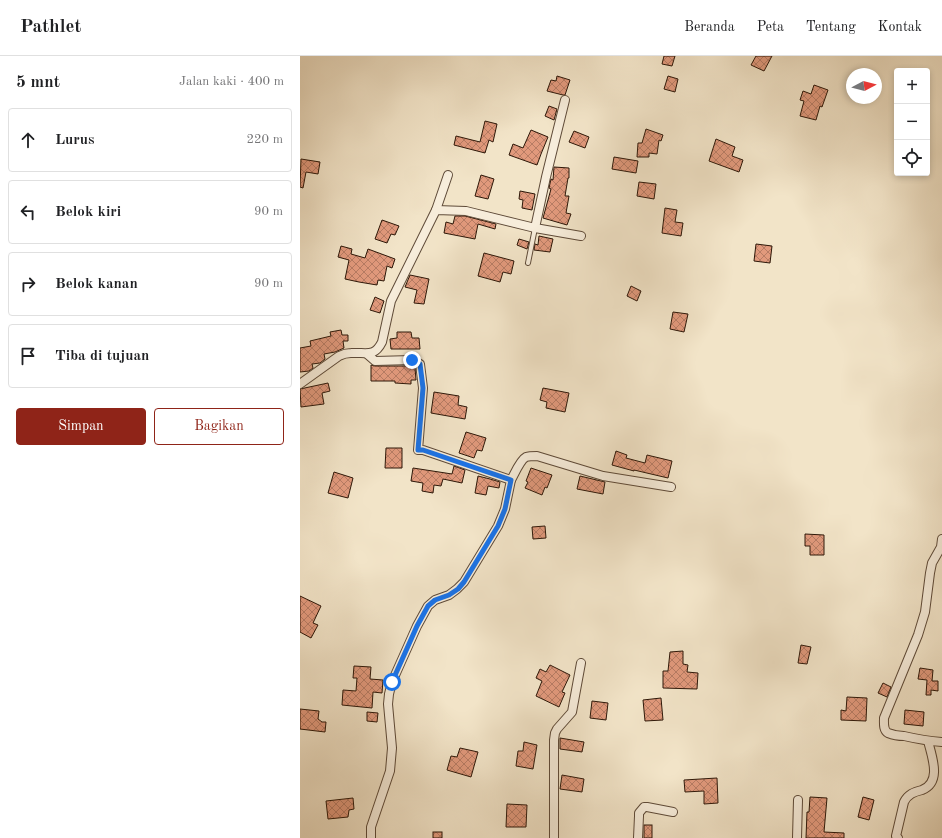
<!DOCTYPE html>
<html lang="id">
<meta charset="utf-8">
<style>
body{margin:0;font-family:"Old Standard TT",serif;background:#f2f2f2;color:#202124}
.controls{position:absolute;right:12px;top:12px;display:grid;overflow:hidden;border-radius:4px;box-shadow:0 2px 6px #0003}
.controls button{width:36px;height:36px;display:grid;place-items:center;padding:0;border:0;border-bottom:1px solid #e0e0e0;background:#fff;color:#202124;font:20px sans-serif}
.compass{position:absolute;left:546px;top:12px;width:36px;height:36px;border-radius:50%;background:#fff;box-shadow:0 2px 6px #0003;rotate:83deg}
.stop{position:absolute;width:12px;height:12px;margin:-9px;border:3px solid #1a73e8;border-radius:50%;background:#fff}
.stop.end{background:#1a73e8;border-color:#fff;box-shadow:0 1px 4px #0008}
.list{margin:0;padding:0;list-style:none}
h2{display:flex;justify-content:space-between;align-items:center;height:52px;margin:0;padding:0 16px;font-size:17px}
h2 small{font-size:13px;font-weight:400;color:#757577}
.list li{display:grid;grid-template-columns:26px 1fr auto;gap:12px;align-items:center;box-sizing:border-box;height:64px;margin:0 8px 8px;padding:0 8px;border:1px solid #e0e0e0;border-radius:4px}
.list b{display:block;font-size:15px;white-space:nowrap}
.list em{font-size:13px;font-style:normal;color:#757577}
.actions{display:flex;gap:8px;padding:12px 16px}
.actions a{flex:1;padding:9px 0;border:1px solid #8f2418;border-radius:4px;text-align:center;font-size:14px;color:#8f2418}
.actions .main{background:#8f2418;color:#fff}
.icon{flex:none;width:22px;height:22px;fill:none;stroke:currentColor;stroke-width:2;stroke-linecap:round;stroke-linejoin:round}
.map{position:relative;flex:none;width:642px;height:782px;overflow:hidden}
header{display:flex;align-items:center;gap:24px;box-sizing:border-box;height:56px;padding:0 20px;background:#fff;border-bottom:1px solid #e0e0e0}
header strong{font-size:19px}
nav{display:flex;gap:22px;margin-inline-start:auto;font-size:14px}
main{display:flex}
aside{flex:1;background:#fff}
.map>svg:first-child{display:block}
.building{fill:url(#building-cross-hatch);stroke:#2d1708}
.lines{fill:none;stroke-linecap:round;stroke-linejoin:round}
.lane-casing{stroke:#5e4a38;stroke-width:6}
.street-casing{stroke:#5e4a38;stroke-width:10}
.lane{stroke:#f7eddb;stroke-width:4}
.street{stroke:#f7eddb;stroke-width:8}
.route{stroke:#1a73e8;stroke-width:5}
</style>
<header>
<strong>Pathlet</strong>
<nav><a>Beranda</a><a>Peta</a><a>Tentang</a><a>Kontak</a></nav>
</header>
<main>
<aside>
<h2>5 mnt<small>Jalan kaki · 400 m</small></h2>
<ul class="list">
<li><svg class="icon" aria-label="ahead" viewBox="0 0 24 24"><path d="M12 20V5M6 11l6-6 6 6"/></svg><div><b>Lurus</b></div><em>220 m</em></li>
<li><svg class="icon" aria-label="left" viewBox="0 0 24 24"><path d="M17 20v-9H6M10 6l-5 5 5 5"/></svg><div><b>Belok kiri</b></div><em>90 m</em></li>
<li><svg class="icon" aria-label="right" viewBox="0 0 24 24"><path d="M7 20v-9h11M14 6l5 5-5 5"/></svg><div><b>Belok kanan</b></div><em>90 m</em></li>
<li><svg class="icon" aria-label="arrive" viewBox="0 0 24 24"><path d="M6 21V4h12l-3 4 3 4H6"/></svg><div><b>Tiba di tujuan</b></div></li>
</ul>
<div class="actions"><a class="main">Simpan</a><a>Bagikan</a></div>
</aside>
<div class="map">
<svg width="642" height="782" viewBox="0 0 642 782">
<defs>
<pattern id="building-cross-hatch" width="8" height="8" patternUnits="userSpaceOnUse"><rect width="8" height="8" fill="#e1997c"/><path d="M0 0l8 8M0 8l8-8" fill="none" stroke="#b77c64"/></pattern>
</defs>
<rect width="100%" height="100%" fill="#f2e4c8"/>
<filter id="stains"><feTurbulence type="fractalNoise" baseFrequency=".005" numOctaves="4"/><feColorMatrix values="0 0 0 0 .2 0 0 0 0 .09 0 0 0 0 .02 0 0 0 .5 -.17"/></filter>
<radialGradient id="worn" r=".72"><stop offset=".6" stop-color="#630" stop-opacity="0"/><stop offset="1" stop-color="#630" stop-opacity=".3"/></radialGradient>
<g class="building">
<polygon points="364,0 375,0 372,10 362,8"/>
<polygon points="456,0 472,0 464,15 451,9"/>
<polygon points="257,20 270,24 265,39 263,39 247,35 251,24 256,25"/>
<polygon points="368,20 378,23 375,36 364,33"/>
<polygon points="514,29 528,34 522,51 520,50 516,64 500,60 504,45 500,44 503,35 511,38"/>
<polygon points="249,50 257,53 254,64 245,60"/>
<polygon points="185,65 197,68 193,86 189,84 185,97 154,89 156,80 180,86"/>
<polygon points="346,73 363,79 361,85 359,84 357,98 349,97 349,101 337,101 338,87 342,87"/>
<polygon points="231,74 248,81 241,98 237,109 209,99 213,88 223,92"/>
<polygon points="274,75 289,81 285,92 269,86"/>
<polygon points="416,83 435,91 432,100 443,104 439,116 409,105"/>
<polygon points="314,101 338,105 336,117 312,113"/>
<polygon points="1,103 20,106 18,118 6,116 3,132 0,131"/>
<polygon points="254,111 269,112 269,122 268,122 265,140 269,140 266,157 271,158 267,169 243,162 251,133 249,132 251,123 253,124"/>
<polygon points="181,119 194,123 188,143 175,140"/>
<polygon points="339,126 356,128 354,143 337,140"/>
<polygon points="220,135 235,138 232,154 222,152 223,144 219,143"/>
<polygon points="365,152 377,154 375,166 383,167 381,180 362,177"/>
<polygon points="155,160 165,160 196,168 195,173 178,168 175,183 144,177 146,166 153,168"/>
<polygon points="82,164 99,170 95,179 91,178 87,187 75,183"/>
<polygon points="239,180 253,183 250,196 234,194 235,188 238,189"/>
<polygon points="219,183 229,186 227,193 217,189"/>
<polygon points="456,188 472,190 470,207 454,205"/>
<polygon points="41,190 52,193 51,198 65,202 68,193 95,203 92,212 87,210 84,225 78,224 77,229 59,226 45,223 49,204 38,201"/>
<polygon points="184,197 214,205 211,218 203,216 200,226 178,220"/>
<polygon points="110,219 129,223 124,248 114,247 117,234 105,231"/>
<polygon points="331,230 341,235 337,245 327,240"/>
<polygon points="75,241 84,245 80,257 70,254"/>
<polygon points="373,256 388,258 384,276 370,273"/>
<polygon points="41,274 42,279 48,279 48,285 43,285 44,292 35,296 24,298 25,303 20,307 12,308 13,312 9,315 0,316 0,292 11,290 10,285 31,280 30,276"/>
<polygon points="97,276 111,276 112,282 119,282 120,293 91,293 90,283 97,282"/>
<polygon points="71,309 75,310 111,310 115,312 116,324 111,324 111,328 95,327 95,325 71,325"/>
<polygon points="28,327 30,335 22,337 24,348 1,351 0,333"/>
<polygon points="243,332 269,337 265,356 246,352 247,346 240,344"/>
<polygon points="134,336 159,340 158,349 167,351 165,363 131,357"/>
<polygon points="166,376 186,382 182,395 177,394 174,402 159,397"/>
<polygon points="86,392 102,392 102,412 85,412"/>
<polygon points="316,395 327,399 326,402 345,407 347,399 372,405 368,422 334,414 334,415 312,409"/>
<polygon points="154,410 165,414 162,427 143,423 141,430 134,429 133,437 122,435 123,427 111,425 113,412 152,418"/>
<polygon points="231,412 252,419 247,432 245,431 242,439 225,432 228,426 226,425"/>
<polygon points="34,416 53,422 48,442 28,437"/>
<polygon points="178,420 190,423 200,426 199,432 188,430 186,439 175,437"/>
<polygon points="280,420 305,426 303,438 277,433"/>
<polygon points="245,470 246,482 233,483 232,471"/>
<polygon points="505,478 524,479 524,499 510,499 510,490 505,490"/>
<polygon points="0,540 21,550 13,567 18,569 11,582 0,576"/>
<polygon points="501,589 511,591 507,608 498,607"/>
<polygon points="383,595 383,608 388,609 387,616 398,617 397,633 363,632 363,615 368,615 370,596"/>
<polygon points="250,609 270,619 262,636 265,637 259,651 236,640 242,625 236,622 240,613 246,616"/>
<polygon points="54,610 71,611 70,623 83,624 82,637 73,636 72,652 42,649 43,634 56,635 57,622 53,622"/>
<polygon points="620,612 633,614 632,625 638,625 638,635 631,634 631,639 626,639 627,624 618,623"/>
<polygon points="583,627 591,631 587,641 578,637"/>
<polygon points="547,641 567,642 566,665 541,664 541,654 546,655"/>
<polygon points="361,642 363,664 345,665 343,644"/>
<polygon points="292,645 308,647 306,664 290,662"/>
<polygon points="0,653 19,655 18,663 22,666 26,666 25,676 0,673"/>
<polygon points="605,654 624,656 623,670 604,668"/>
<polygon points="67,656 78,657 77,666 67,665"/>
<polygon points="260,682 284,686 282,696 260,693"/>
<polygon points="224,686 237,689 233,713 216,710 218,695 223,695"/>
<polygon points="160,692 178,696 171,721 147,714 151,700 157,701"/>
<polygon points="262,719 284,723 282,736 260,733"/>
<polygon points="417,722 418,747 404,748 404,735 385,736 384,724"/>
<polygon points="510,741 527,742 524,776 544,777 544,782 506,782 507,756 509,756"/>
<polygon points="563,741 574,744 569,764 558,761"/>
<polygon points="53,742 54,753 49,754 48,761 28,763 26,745"/>
<polygon points="207,748 227,749 226,771 206,771"/>
<rect x="344" y="769" width="8" height="13"/>
<rect x="133" y="776" width="9" height="6"/>
</g>
<g class="lines">
<g class="lane-casing">
<polyline id="lane" points="228,207 235,172"/>
</g>
<g class="street-casing">
<g id="street">
<polyline points="136,154 148,119"/>
<polyline points="235,172 246,121 265,44"/>
<polyline points="67,298 75,305 112,304 120,308 123,332 118,394 123,394 211,424 205,453 198,470 164,526 157,533 149,539 135,544 128,550 117,570 92,626 89,638 88,648 92,692 90,715 71,771 71,782"/>
<path d="M0,328L39,300C43,298 47,297 51,297C66,296 74,302 82,286L91,245L136,154L166,155L235,172L281,180"/>
<path d="M211,424C214,419 220,404 226,401C229,400 233,400 237,400L303,420L371,431"/>
<path d="M642,483L641,491L632,507L630,517L625,556L618,579L584,662C584,667 583,674 588,677C593,679 599,680 604,680C617,683 629,685 642,686"/>
<polyline points="254,782 254,684 255,677 257,673 272,656 281,607"/>
<polyline points="338,782 339,760 339,757 344,751 347,751 373,756"/>
<polyline points="497,782 498,744"/>
<path d="M598,782L596,780L604,746C608,738 614,736 622,734C642,726 632,701 628,685"/>
</g>
</g>
<use href="#lane" class="lane"/>
<use href="#street" class="street"/>
</g>
<g class="lines">
<polyline class="route" points="92,626 117,570 128,550 135,544 149,539 158,533 164,526 198,470 205,453 211,424 123,394 118,394 123,332 120,308 112,304"/>
</g>
<rect width="100%" height="100%" filter="url(#stains)"/>
<rect width="100%" height="100%" fill="url(#worn)"/>
</svg>
<div class="controls">
<button>+</button>
<button>−</button>
<button><svg class="icon" aria-label="locate" viewBox="0 0 24 24"><circle cx="12" cy="12" r="6"/><path d="M12 2v4M12 18v4M2 12h4M18 12h4"/></svg></button>
</div>
<svg class="compass" viewBox="-18 -18 36 36"><path d="M0-13l5 13h-10z" fill="#e53935"/><path d="M0 13l5-13h-10z" fill="#757577"/></svg>
<div class="stop" style="left:92px;top:626px"></div>
<div class="stop end" style="left:112px;top:304px"></div>
</div>
</main>
